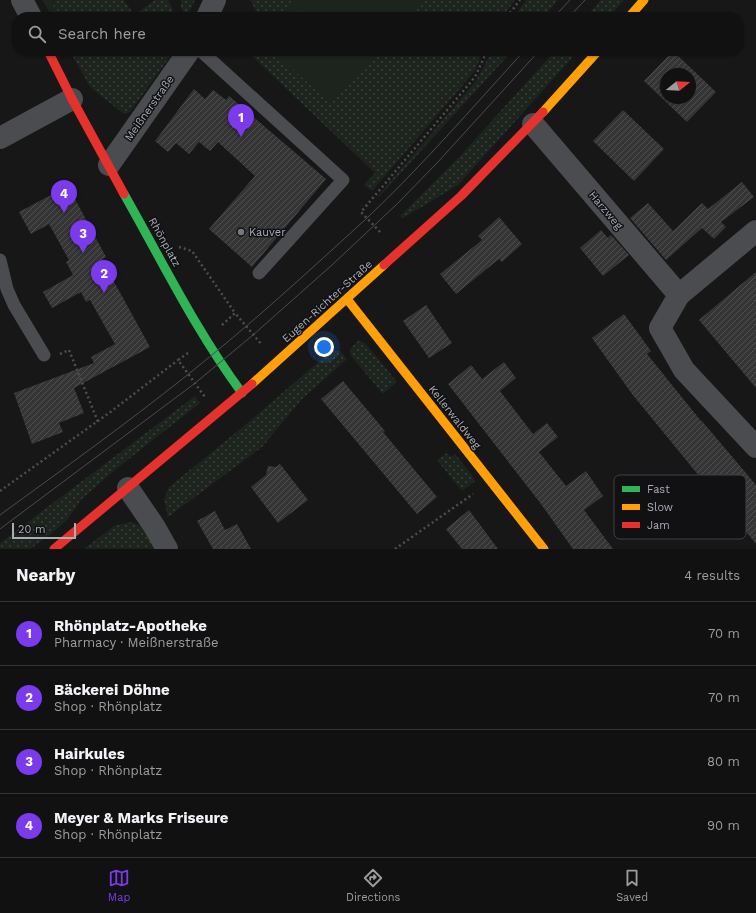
<!DOCTYPE html>
<meta charset="utf-8">
<style>
body{margin:0;font-family:"Work Sans",sans-serif;background:#1e1f1f;color:#f1f3f6}
.compass{position:absolute;left:660px;top:68px;width:36px;height:36px;border-radius:50%;background:#111;box-shadow:0 1px 3px #0004;rotate:72deg}
.scale{position:absolute;left:12px;bottom:10px;width:64px;box-sizing:border-box;padding-left:4px;border:2px solid #a8adb8;border-top:0;font-size:11px;line-height:14px;white-space:nowrap;color:#a8adb8;-webkit-text-stroke:3px #111113;paint-order:stroke}
.you{position:absolute;left:324px;top:347px;width:14px;height:14px;margin:-10px;border:3px solid #fff;border-radius:50%;background:#1a73e8;box-shadow:0 0 0 6px #1a73e833}
.badge{display:grid;place-items:center;width:26px;height:26px;border-radius:50%;background:#7c3aed;color:#fff;font-size:13px;font-weight:700}
.pin{position:absolute;translate:-50% -33px;filter:drop-shadow(0 1px 2px #0008)}
.pin::after{content:'';position:absolute;top:21px;width:14px;height:12px;background:inherit;clip-path:polygon(0 0,100% 0,50% 100%)}
.list{margin:0;padding:0;list-style:none}
h2{display:flex;justify-content:space-between;align-items:center;height:52px;margin:0;padding:0 16px;font-size:17px}
h2 small{font-size:13px;font-weight:400;color:#9c9d9f}
.list li{display:grid;grid-template-columns:26px 1fr auto;gap:12px;align-items:center;box-sizing:border-box;height:64px;padding:0 16px;border-top:1px solid #303131}
.list b{display:block;font-size:15px;white-space:nowrap}
.list p{margin:0;font-size:13px;white-space:nowrap;color:#9c9d9f}
.list em{font-size:13px;font-style:normal;color:#9c9d9f}
.icon{flex:none;width:22px;height:22px;fill:none;stroke:currentColor;stroke-width:2;stroke-linecap:round;stroke-linejoin:round}
.map{position:relative;flex:none;width:756px;height:549px;overflow:hidden}
.search{position:absolute;background:#111;box-shadow:0 1px 3px #0004;left:12px;right:12px;top:12px;height:44px;display:flex;align-items:center;gap:10px;box-sizing:border-box;padding:0 14px;border-radius:16px;color:#9c9d9f;font-size:15px}
.sheet{height:308px;background:#111}
nav{display:flex;justify-content:space-around;align-items:center;box-sizing:border-box;height:56px;border-top:1px solid #303131;background:#111;font-size:11px;color:#9c9d9f}
nav a{display:grid;justify-items:center;gap:2px}
nav .on{color:#7c3aed}
.map>svg:first-child{display:block}
.grass{fill:url(#grass-dots)}
.forest{fill:url(#forest-crowns)}
.park{fill:#1d241e}
.building{fill:url(#building-hatch);fill-rule:evenodd}
.lines{fill:none;stroke-linecap:round;stroke-linejoin:round}
.path{stroke:#4d4e52;stroke-width:2.5;stroke-dasharray:2 3;stroke-linecap:butt}
.lane{stroke:#4b4c50;stroke-width:13}
.street{stroke:#4b4c50;stroke-width:22}
.fast{stroke:#30b455;stroke-width:9}
.slow{stroke:#ff9f0a;stroke-width:9}
.jam{stroke:#e5322d;stroke-width:9}
.tram{stroke:#4b4c4f;stroke-width:1}
.poi-dot{fill:#757880;stroke:#111113;stroke-width:1.5}
.labels{text-anchor:middle;stroke-width:3;stroke-linejoin:round;paint-order:stroke}
.street-label{font-size:11px;fill:#a8adb8;stroke:#111113}
.poi-label{font-size:11px;fill:#a8adb8;stroke:#111113;text-anchor:start}
.key{fill:#111113;stroke:#3e4045;stroke-width:1}
.key-label{font-size:11px;fill:#a8adb8}
</style>
<div class="map">
<svg width="756" height="549" viewBox="0 0 756 549">
<defs>
<pattern id="grass-dots" width="8" height="8" patternUnits="userSpaceOnUse"><rect width="8" height="8" fill="#1d241e"/><path d="M2 2h.1M6 6h.1" fill="none" stroke="#3b413d" stroke-width="1.8" stroke-linecap="round"/></pattern>
<pattern id="forest-crowns" width="20" height="18" patternUnits="userSpaceOnUse"><rect width="20" height="18" fill="#1d241e"/><path d="M2 6a3 3 0 1 1 6 0M12 15a3 3 0 1 1 6 0" fill="none" stroke="#3b413d"/></pattern>
<pattern id="building-hatch" width="6" height="6" patternUnits="userSpaceOnUse"><rect width="6" height="6" fill="#353536"/><path d="M-1 1l2-2M0 6l6-6M5 7l2-2" fill="none" stroke="#4f5051"/></pattern>
</defs>
<rect width="100%" height="100%" fill="#171717"/>
<g class="grass">
<polygon points="54,0 124,0 134,15 155,0 168,0 176,17 52,17"/>
<path d="M181,0H195L187,17C183,12 180,7 181,0Z"/>
<polygon points="250,0 305,0 291,17 260,17"/>
<polygon points="422,0 515,0 502,17 407,17"/>
<polygon points="526,0 558,0 543,17 514,17"/>
<polygon points="601,0 624,0 609,17 586,17"/>
<polygon points="70,51 174,51 130,112 124,114 90,87"/>
<polygon points="247,51 273,51 330,103 377,51 483,51 474,72 372,191 364,185 375,173"/>
<polygon points="492,51 512,51 379,197 378,196 476,81"/>
<polygon points="555,51 578,51 458,185 403,218 400,216 462,154"/>
<polygon points="359,340 366,344 397,382 383,394 351,356 350,351 352,347"/>
<polygon points="331,351 340,351 347,359 302,399 262,447 168,517 164,500 169,487 244,426"/>
<polygon points="195,396 200,403 116,469 82,499 67,520 51,534 30,549 0,549 0,543"/>
<polygon points="447,453 451,457 455,454 475,479 475,481 462,491 437,460"/>
<path d="M131,522C147,527 150,535 158,549H84L114,526Z"/>
</g>
<polygon class="forest" points="292,0 306,0 288,17 280,17"/>
<g class="park">
<polygon points="42,0 54,0 52,16"/>
<polygon points="305,0 422,0 407,17 291,17"/>
<polygon points="273,51 377,51 330,103"/>
</g>
<g class="building">
<path d="M673,51L716,92L687,122L644,81ZM666,74H690V98H666Z"/>
<polygon points="194,89 205,99 213,90 226,100 229,96 326,179 252,267 209,229 255,176 218,142 210,151 199,142 189,154 176,143 168,152 155,141"/>
<polygon points="623,110 664,149 634,181 593,141"/>
<polygon points="742,182 754,197 721,222 726,227 714,239 702,228 666,260 630,218 648,203 673,231 702,203 708,209"/>
<polygon points="68,186 106,257 102,260 150,347 74,388 84,413 59,423 63,432 32,444 14,393 94,363 91,357 115,344 90,300 86,302 81,292 52,308 43,292 73,275 66,262 69,260 49,224 31,234 19,212"/>
<polygon points="499,217 522,244 502,262 499,259 456,294 440,274 482,240 478,236"/>
<polygon points="601,230 608,238 611,235 629,255 603,276 580,248"/>
<polygon points="756,272 756,388 699,320"/>
<polygon points="426,305 452,343 429,358 403,321"/>
<polygon points="624,314 651,351 647,354 701,421 702,421 756,485 756,544 714,492 713,493 632,394 592,338"/>
<polygon points="504,362 516,378 500,391 533,434 547,423 558,437 539,452 566,486 586,471 603,496 584,510 613,549 573,549 541,504 448,384 471,365 482,379"/>
<polygon points="343,381 385,431 383,432 437,497 417,514 321,399"/>
<polygon points="280,464 308,500 278,523 251,487 266,475 268,466 276,467"/>
<polygon points="469,510 498,549 462,549 446,529"/>
<polygon points="215,511 225,530 237,524 251,549 213,549 197,521"/>
</g>
<g class="lines">
<g class="path">
<polyline points="507,17 520,0"/>
<polyline points="380,232 361,212 475,77 487,51"/>
<polyline points="179,247 192,251 235,313"/>
<polyline points="222,325 235,313 262,345"/>
<polyline points="188,353 178,360 205,397"/>
<polyline points="60,354 69,350 98,422"/>
<polyline points="0,491 109,413 178,360"/>
<polyline points="395,549 473,494"/>
</g>
<g class="lane">
<polyline points="201,51 343,180 259,273"/>
<polyline points="0,260 7,289 14,305 44,355"/>
</g>
<g class="street">
<polyline points="22,0 31,17"/>
<polyline points="207,17 215,0"/>
<polyline points="533,124 679,295"/>
<polyline points="0,138 72,99"/>
<polyline points="109,165 189,51"/>
<polyline points="756,231 679,295 660,328 684,370 756,447"/>
<polyline points="128,488 154,526 167,549"/>
</g>
<path class="fast" d="M124,194C162,261 196,331 242,393"/>
<g class="slow">
<polyline points="629,17 644,0"/>
<polyline points="543,112 598,51"/>
<polyline points="347,299 544,549"/>
<polyline points="252,384 384,265"/>
</g>
<g class="jam">
<polyline points="48,51 72,99 124,194"/>
<polyline points="384,265 461,196 543,112"/>
<polyline points="54,549 252,384"/>
</g>
<g class="tram">
<polyline points="554,17 570,0"/>
<polyline points="569,17 585,0"/>
<path d="M0,515C63,469 126,424 186,376C249,326 308,272 367,218C422,166 472,108 524,51"/>
<polyline points="0,529 194,384 253,335 332,265 397,204 437,163 539,51"/>
</g>
</g>
<circle class="poi-dot" cx="241" cy="232" r="4"/>
<g class="labels">
<g class="street-label">
<text transform="translate(149 108) rotate(-55)" y="4">Meißnerstraße</text>
<text transform="translate(606 210) rotate(50)" y="4">Harzweg</text>
<text transform="translate(165 242) rotate(61)" y="4">Rhönplatz</text>
<text transform="translate(327 301) rotate(-42)" y="4">Eugen-Richter-Straße</text>
<text transform="translate(455 417) rotate(52)" y="4">Kellerwaldweg</text>
</g>
<g class="poi-label">
<text x="249" y="236">Kauver</text>
</g>
</g>
<rect x="614" y="475" width="132" height="64" rx="6" class="key"/>
<rect x="622" y="486" width="18" height="6" fill="#30b455"/>
<rect x="622" y="504" width="18" height="6" fill="#ff9f0a"/>
<rect x="622" y="522" width="18" height="6" fill="#e5322d"/>
<g class="key-label">
<text x="647" y="493">Fast</text>
<text x="647" y="511">Slow</text>
<text x="647" y="529">Jam</text>
</g>
</svg>
<svg class="compass" viewBox="-18 -18 36 36"><path d="M0-13l5 13h-10z" fill="#e53935"/><path d="M0 13l5-13h-10z" fill="#9c9d9f"/></svg>
<div class="scale">20 m</div>
<div class="you"></div>
<div class="pin badge" style="left:241px;top:137px">1</div>
<div class="pin badge" style="left:104px;top:293px">2</div>
<div class="pin badge" style="left:83px;top:253px">3</div>
<div class="pin badge" style="left:64px;top:213px">4</div>
<div class="search"><svg class="icon" aria-label="search" viewBox="0 0 24 24"><circle cx="10" cy="10" r="6"/><path d="M15 15l6 6"/></svg>Search here</div>
</div>
<section class="sheet">
<h2>Nearby<small>4 results</small></h2>
<ul class="list">
<li><span class="badge">1</span><div><b>Rhönplatz-Apotheke</b><p>Pharmacy · Meißnerstraße</p></div><em>70 m</em></li>
<li><span class="badge">2</span><div><b>Bäckerei Döhne</b><p>Shop · Rhönplatz</p></div><em>70 m</em></li>
<li><span class="badge">3</span><div><b>Hairkules</b><p>Shop · Rhönplatz</p></div><em>80 m</em></li>
<li><span class="badge">4</span><div><b>Meyer &amp; Marks Friseure</b><p>Shop · Rhönplatz</p></div><em>90 m</em></li>
</ul>
</section>
<nav>
<a class="on"><svg class="icon" aria-label="map" viewBox="0 0 24 24"><path d="M3 6l6-2 6 2 6-2v14l-6 2-6-2-6 2zM9 4v14M15 6v14"/></svg>Map</a>
<a><svg class="icon" aria-label="directions" viewBox="0 0 24 24"><path d="M12 3l9 9-9 9-9-9zM9 14v-3h6M13 9l2 2-2 2"/></svg>Directions</a>
<a><svg class="icon" aria-label="saved" viewBox="0 0 24 24"><path d="M7 4h10v16l-5-4-5 4z"/></svg>Saved</a>
</nav>
